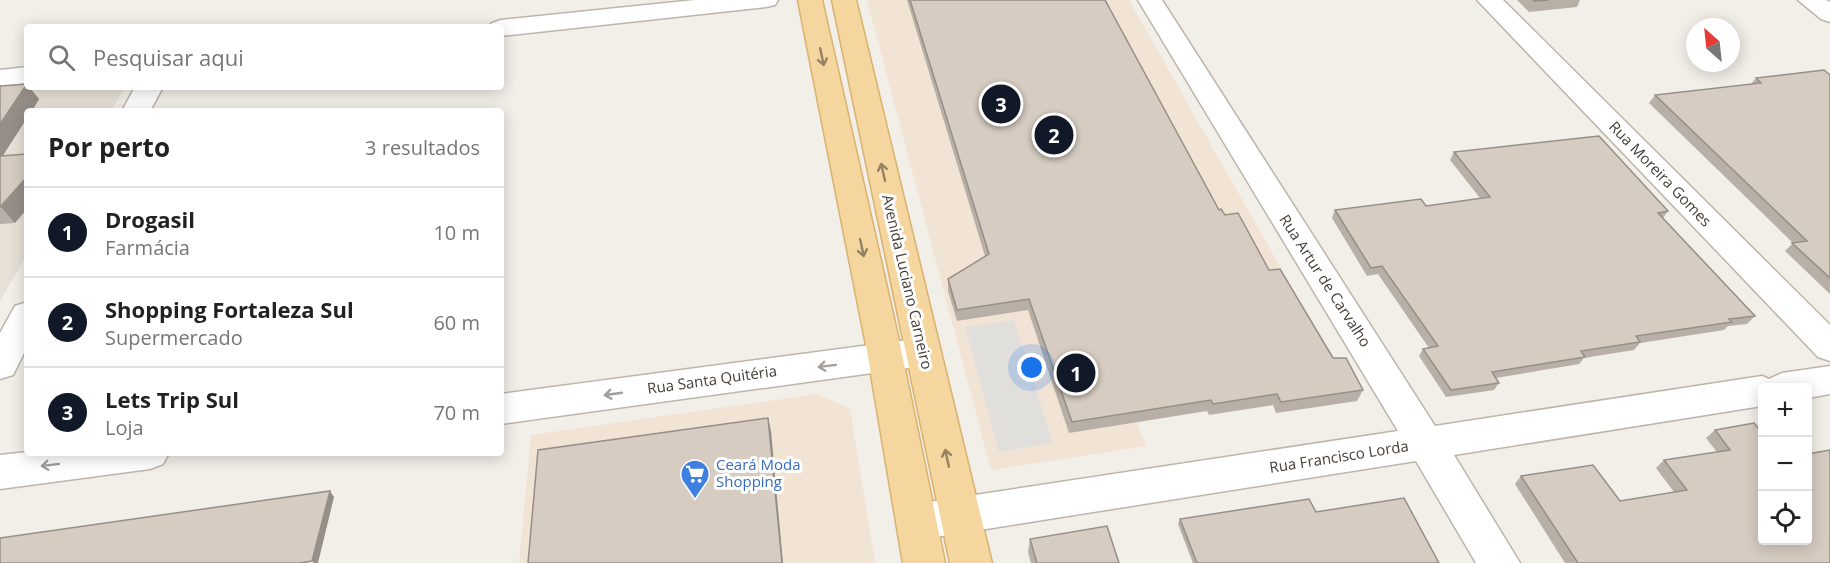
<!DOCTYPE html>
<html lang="pt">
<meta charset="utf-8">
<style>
body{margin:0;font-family:"Open Sans",sans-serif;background:#f2f2f2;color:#222}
.controls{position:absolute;right:18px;bottom:18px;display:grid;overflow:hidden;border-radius:6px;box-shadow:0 3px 15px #0003}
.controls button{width:54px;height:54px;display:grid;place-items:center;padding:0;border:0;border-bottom:2px solid #e0e0e0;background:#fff;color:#222;font:30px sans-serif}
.compass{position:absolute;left:1686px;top:18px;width:54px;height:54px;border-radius:50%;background:#fff;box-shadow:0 3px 15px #0003;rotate:333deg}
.you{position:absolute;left:1032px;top:368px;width:21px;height:21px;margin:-15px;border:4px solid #fff;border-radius:50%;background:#1a73e8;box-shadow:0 0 0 9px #1a73e833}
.badge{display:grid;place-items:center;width:39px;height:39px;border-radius:50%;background:#111827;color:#fff;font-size:20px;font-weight:700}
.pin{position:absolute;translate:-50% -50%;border:3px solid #fff;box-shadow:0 2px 6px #0006}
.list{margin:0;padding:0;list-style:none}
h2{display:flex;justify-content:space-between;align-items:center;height:78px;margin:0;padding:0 24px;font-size:26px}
h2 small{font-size:20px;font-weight:400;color:#767676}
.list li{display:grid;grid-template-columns:39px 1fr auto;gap:18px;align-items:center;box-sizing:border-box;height:90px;padding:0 24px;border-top:2px solid #e0e0e0}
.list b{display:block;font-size:22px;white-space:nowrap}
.list p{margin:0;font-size:20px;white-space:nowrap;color:#767676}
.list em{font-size:20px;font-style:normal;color:#767676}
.icon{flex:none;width:33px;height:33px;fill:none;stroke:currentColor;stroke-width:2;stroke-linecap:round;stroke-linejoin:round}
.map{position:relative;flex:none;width:1830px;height:563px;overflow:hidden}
.search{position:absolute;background:#fff;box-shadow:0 3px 15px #0003;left:24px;top:24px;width:480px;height:66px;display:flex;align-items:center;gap:15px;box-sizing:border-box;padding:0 21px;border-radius:6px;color:#767676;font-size:22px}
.panel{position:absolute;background:#fff;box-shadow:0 3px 15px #0003;left:24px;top:108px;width:480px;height:348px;border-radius:6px}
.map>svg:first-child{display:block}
.residential{fill:#e6e0d6}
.commercial{fill:#f2e4d5}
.parking{fill:#e1dfdc}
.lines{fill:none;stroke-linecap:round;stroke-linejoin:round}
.minor-casing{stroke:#bdb5ab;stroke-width:3}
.major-casing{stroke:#d9b26f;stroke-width:3}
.minor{fill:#fff;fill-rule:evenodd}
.major{fill:#f5d69e;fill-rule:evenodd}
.wall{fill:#b8afa6}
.shaded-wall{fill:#968f87}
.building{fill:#d6ccc1;stroke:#968f87;stroke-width:1.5}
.oneway{stroke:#948265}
.oneway2{stroke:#a29e9b}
.labels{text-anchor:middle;stroke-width:6;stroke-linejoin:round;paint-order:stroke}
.street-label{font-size:15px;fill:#453e37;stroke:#fff}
.shop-label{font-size:15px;fill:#366cbe;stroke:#fff;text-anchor:start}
</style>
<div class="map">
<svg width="1830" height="563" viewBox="0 0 1830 563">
<rect width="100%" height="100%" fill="#f2eee8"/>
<polygon class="residential" points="30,87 125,87 111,111 27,111 27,255 0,301 0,90"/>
<g class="commercial">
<polygon points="867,0 1129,0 1282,270 1088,297 1146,446 991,470"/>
<polygon points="817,394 850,409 875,563 519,563 531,435"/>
</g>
<polygon class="parking" points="1014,320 1053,443 999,452 965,327"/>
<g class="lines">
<g class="minor-casing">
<g id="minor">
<polygon points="695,0 778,0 775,5 766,7 501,36 501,27 489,27 492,23 501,20"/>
<polygon points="1138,0 1162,0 1435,426 1762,376 1769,379 1782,373 1830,366 1830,394 1808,398 1808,388 1762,388 1762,406 1454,455 1520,563 1476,563 1416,461 916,540 902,535 896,522 902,509 916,504 1398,431"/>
<polygon points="1477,0 1503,0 1830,325 1830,361 1818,357"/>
<polygon points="1798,0 1826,0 1830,2 1830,22 1821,19"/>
<polygon points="27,67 27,83 0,86 0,70"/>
<polygon points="135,87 163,87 150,111 122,111"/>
<polygon points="27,302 27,347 13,375 0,379 0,333 15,306"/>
<polygon points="923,338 935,342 941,352 935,362 923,366 501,424 501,394"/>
<polygon points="27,452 27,453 169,453 163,464 150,469 0,489 0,455"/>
</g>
</g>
<g class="major-casing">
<g id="major">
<polygon points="798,0 822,0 900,345 945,563 903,563 866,345"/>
<polygon points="832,0 856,0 992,563 950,563"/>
</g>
</g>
<use href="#minor" class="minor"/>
<use href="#major" class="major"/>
</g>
<g class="wall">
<polygon points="907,0 1105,0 1219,210 1225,215 1269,270 1333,358 1363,390 1357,401 1276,413 1273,405 1209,415 1207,411 1069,433 1028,310 957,321 948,291 948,279 985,256"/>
<polygon points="1517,0 1580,0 1577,7 1529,12"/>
<polygon points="1830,75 1830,294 1785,251 1793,243 1649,103 1655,95 1751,84 1756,78"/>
<polygon points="0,86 29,87 39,99 3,155 15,223 0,224"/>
<polygon points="1454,152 1668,211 1663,218 1755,316 1747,324 1728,326 1724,330 1640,343 1634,350 1584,358 1579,364 1496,378 1499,383 1494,390 1446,397 1419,356 1423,349 1429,348 1378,274 1367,276 1332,218 1335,210 1426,206 1480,198 1450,160"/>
<polygon points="1715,430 1830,563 1565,563 1515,484 1521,476 1620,501 1674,492 1656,468 1664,460 1717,452 1706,438"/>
<polygon points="1316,512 1439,563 1193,563 1178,524 1180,519"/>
<polygon points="1030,539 1119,563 1031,563 1028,552"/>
</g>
<g class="shaded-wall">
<polygon points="27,84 27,87 29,87 39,99 32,111 27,111 27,118 0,160 0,124"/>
<polygon points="27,176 27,209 15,223 1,207"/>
<polygon points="768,418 771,431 783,563 782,563"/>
<polygon points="330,491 334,497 318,563 314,563 312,561"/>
</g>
<g class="building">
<polygon points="910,0 1105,0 1219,210 1221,209 1225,215 1238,213 1269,270 1280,269 1333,358 1346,358 1363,390 1281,402 1277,394 1213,404 1211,400 1072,422 1029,299 957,310 948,279 989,254"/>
<polygon points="1533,0 1549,0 1534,1"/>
<polygon points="1824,70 1830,75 1830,278 1792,243 1807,241 1655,95 1761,83 1756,78"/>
<polygon points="27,84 0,124 0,86"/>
<polygon points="1599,136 1668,211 1658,213 1755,316 1729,319 1732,322 1636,336 1640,342 1581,351 1585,357 1492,372 1499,383 1451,390 1423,349 1438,346 1382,266 1371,268 1335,210 1421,199 1426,206 1490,197 1454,152"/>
<polygon points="27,154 26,178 0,207 0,156"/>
<polygon points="768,418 782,563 528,563 538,450"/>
<polygon points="1754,423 1762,433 1762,540 1808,540 1808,454 1830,450 1830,563 1578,563 1521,476 1593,465 1620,501 1687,490 1664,460 1730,450 1715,430"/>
<polygon points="330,491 312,561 300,563 0,563 0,538"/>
<polygon points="1404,498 1439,563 1197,563 1180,519 1309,499 1316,512"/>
<polygon points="1107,526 1119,563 1037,563 1030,539"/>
</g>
<defs><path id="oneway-shaft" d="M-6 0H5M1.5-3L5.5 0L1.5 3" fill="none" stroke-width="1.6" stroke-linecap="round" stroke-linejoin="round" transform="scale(1.5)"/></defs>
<g class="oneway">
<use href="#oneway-shaft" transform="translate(822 57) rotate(78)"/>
<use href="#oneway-shaft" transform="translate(883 172) rotate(-103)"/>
<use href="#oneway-shaft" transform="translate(862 248) rotate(78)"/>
<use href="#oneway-shaft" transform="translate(947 458) rotate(-102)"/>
</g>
<g class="oneway2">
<use href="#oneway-shaft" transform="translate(827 366) rotate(173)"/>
<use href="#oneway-shaft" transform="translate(613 394) rotate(172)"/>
<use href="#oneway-shaft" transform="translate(50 465) rotate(173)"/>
</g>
<defs>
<g id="supermarket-pin" transform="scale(1.5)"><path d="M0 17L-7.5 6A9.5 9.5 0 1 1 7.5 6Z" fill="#3f7fe0" stroke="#fff"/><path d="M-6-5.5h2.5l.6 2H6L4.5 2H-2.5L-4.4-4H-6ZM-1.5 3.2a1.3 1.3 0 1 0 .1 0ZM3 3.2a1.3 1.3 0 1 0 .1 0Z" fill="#fff"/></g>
</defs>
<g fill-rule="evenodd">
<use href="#supermarket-pin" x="695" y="474"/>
</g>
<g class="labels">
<g class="street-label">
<text transform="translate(1660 174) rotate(46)" y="5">Rua Moreira Gomes</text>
<text transform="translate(1325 281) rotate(57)" y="5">Rua Artur de Carvalho</text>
<text transform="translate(907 282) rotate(77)" y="5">Avenida Luciano Carneiro</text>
<text transform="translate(712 380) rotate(-8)" y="5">Rua Santa Quitéria</text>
<text transform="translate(1339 457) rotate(-9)" y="5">Rua Francisco Lorda</text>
</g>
<g class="shop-label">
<text x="716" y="470">Ceará Moda<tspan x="716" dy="17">Shopping</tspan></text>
</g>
</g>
</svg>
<div class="controls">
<button>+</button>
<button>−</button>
<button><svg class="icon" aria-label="locate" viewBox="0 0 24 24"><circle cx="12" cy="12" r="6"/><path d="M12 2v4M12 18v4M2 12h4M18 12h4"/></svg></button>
</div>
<svg class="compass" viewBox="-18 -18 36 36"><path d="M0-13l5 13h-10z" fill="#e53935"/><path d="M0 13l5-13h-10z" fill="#767676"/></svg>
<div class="you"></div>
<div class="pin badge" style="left:1076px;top:373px">1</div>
<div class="pin badge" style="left:1054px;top:135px">2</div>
<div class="pin badge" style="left:1001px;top:104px">3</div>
<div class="search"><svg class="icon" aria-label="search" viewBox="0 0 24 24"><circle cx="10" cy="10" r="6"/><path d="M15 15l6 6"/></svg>Pesquisar aqui</div>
<section class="panel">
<h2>Por perto<small>3 resultados</small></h2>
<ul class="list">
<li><span class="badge">1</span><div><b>Drogasil</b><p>Farmácia</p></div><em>10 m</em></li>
<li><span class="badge">2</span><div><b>Shopping Fortaleza Sul</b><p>Supermercado</p></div><em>60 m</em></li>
<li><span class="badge">3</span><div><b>Lets Trip Sul</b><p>Loja</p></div><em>70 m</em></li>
</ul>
</section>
</div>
